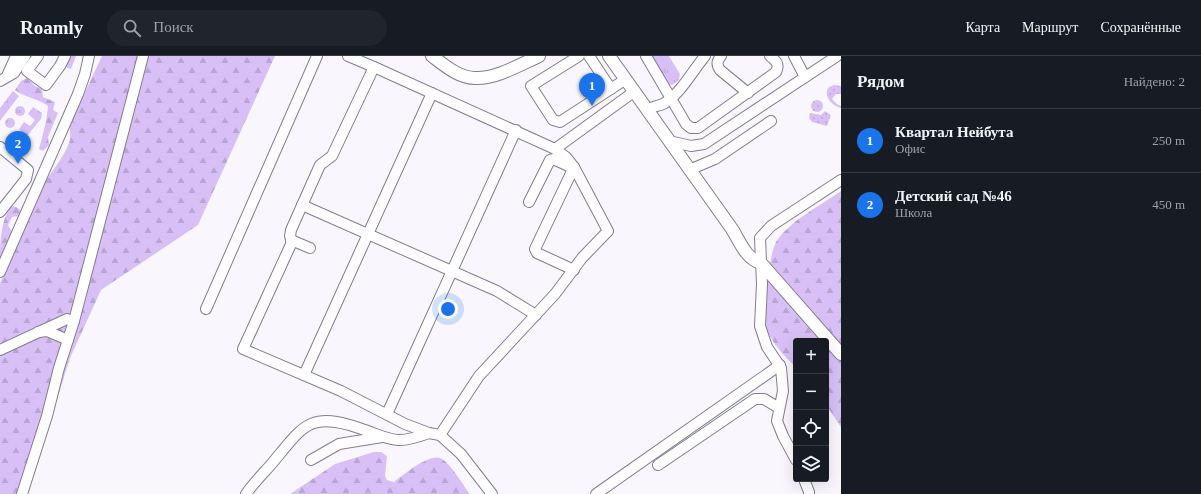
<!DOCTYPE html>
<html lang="ru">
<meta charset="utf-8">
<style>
body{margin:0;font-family:"Times New Roman",serif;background:#20242c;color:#f1f3f6}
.controls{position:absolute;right:12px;bottom:12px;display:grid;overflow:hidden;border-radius:4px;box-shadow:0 4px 16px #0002}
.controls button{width:36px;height:36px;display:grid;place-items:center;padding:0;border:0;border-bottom:1px solid #363941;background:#171b24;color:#f1f3f6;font:20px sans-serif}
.you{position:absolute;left:448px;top:253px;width:14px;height:14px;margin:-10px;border:3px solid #fff;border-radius:50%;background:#1a73e8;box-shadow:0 0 0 6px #1a73e833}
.badge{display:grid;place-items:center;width:26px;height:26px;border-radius:50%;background:#1a73e8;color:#fff;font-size:13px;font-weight:700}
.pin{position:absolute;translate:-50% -33px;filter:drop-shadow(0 1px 2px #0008)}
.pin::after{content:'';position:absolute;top:21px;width:14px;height:12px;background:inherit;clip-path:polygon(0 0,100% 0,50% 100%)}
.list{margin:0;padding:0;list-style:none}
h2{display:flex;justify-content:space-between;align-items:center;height:52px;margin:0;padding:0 16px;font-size:17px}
h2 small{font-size:13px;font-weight:400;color:#9ea1a6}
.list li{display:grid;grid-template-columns:26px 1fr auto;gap:12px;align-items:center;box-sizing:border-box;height:64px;padding:0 16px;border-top:1px solid #363941}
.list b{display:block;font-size:15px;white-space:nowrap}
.list p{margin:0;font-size:13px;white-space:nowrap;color:#9ea1a6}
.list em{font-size:13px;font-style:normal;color:#9ea1a6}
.icon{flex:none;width:22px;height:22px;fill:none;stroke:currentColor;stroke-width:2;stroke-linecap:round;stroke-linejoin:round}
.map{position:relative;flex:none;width:841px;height:438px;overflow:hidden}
header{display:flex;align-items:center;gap:24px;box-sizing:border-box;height:56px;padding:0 20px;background:#171b24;border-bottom:1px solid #363941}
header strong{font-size:19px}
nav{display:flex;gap:22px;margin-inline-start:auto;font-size:14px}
.search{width:280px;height:36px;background:#20242c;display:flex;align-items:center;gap:10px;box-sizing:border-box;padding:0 14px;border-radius:22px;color:#9ea1a6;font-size:15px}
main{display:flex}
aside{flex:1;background:#171b24}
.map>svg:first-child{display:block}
.grass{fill:url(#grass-dots)}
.forest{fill:url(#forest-firs)}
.park{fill:url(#park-tufts)}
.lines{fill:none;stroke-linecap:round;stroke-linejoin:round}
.minor-casing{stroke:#847b92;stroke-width:12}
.major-casing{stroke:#847b92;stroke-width:14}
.minor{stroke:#fff;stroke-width:10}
.major{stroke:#fff;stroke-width:12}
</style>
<header>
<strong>Roamly</strong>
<div class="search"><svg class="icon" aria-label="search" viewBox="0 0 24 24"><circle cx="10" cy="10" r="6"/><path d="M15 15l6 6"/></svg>Поиск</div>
<nav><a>Карта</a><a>Маршрут</a><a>Сохранённые</a></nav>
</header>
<main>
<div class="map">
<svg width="841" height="438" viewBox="0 0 841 438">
<defs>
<pattern id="grass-dots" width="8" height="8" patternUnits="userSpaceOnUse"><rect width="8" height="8" fill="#d8c0f7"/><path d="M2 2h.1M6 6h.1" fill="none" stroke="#b9a5d4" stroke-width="1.8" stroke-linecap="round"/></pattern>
<pattern id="forest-firs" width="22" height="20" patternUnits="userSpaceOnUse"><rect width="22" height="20" fill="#d8c0f7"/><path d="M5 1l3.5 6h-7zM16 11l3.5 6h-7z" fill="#b9a5d4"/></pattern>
<pattern id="park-tufts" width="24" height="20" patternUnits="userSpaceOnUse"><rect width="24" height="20" fill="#d8c0f7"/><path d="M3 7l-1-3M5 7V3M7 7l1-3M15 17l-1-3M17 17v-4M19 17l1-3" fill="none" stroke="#b9a5d4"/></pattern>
</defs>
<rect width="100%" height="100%" fill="#f9f7fd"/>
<g class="grass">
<path d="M834,29L841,30V38H836L832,43L837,48L841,50V52C830,50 819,33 834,29Z"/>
<circle cx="817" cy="50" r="6"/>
<polygon points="825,55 831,59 827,70 812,66 809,62 810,57 821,59"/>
</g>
<g class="forest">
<path d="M102,0H275L198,169L101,234L70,302L27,438H0V227L43,130C51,115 65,101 70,84C71,78 69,74 70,68Z"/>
<path d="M27,22L35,30L42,33L43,41L55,46L53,54L58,57L48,81L49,89L43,95L39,93L46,66L48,50C37,42 26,42 15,34L21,25Z"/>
<path d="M841,135V371L826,349V285H796V312C786,301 774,290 768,276C762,262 768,195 778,183C793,163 820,150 841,135Z"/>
<path d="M13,150L18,152L22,156L19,160L12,161L8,169L12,176L0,207C0,191 0,160 13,150Z"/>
<path d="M374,396H381L387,400L385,420L387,424L394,426C403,419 428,398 440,402C450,406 463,429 470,438H290L335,408Z"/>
</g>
<g class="park">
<polygon points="69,0 76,0 71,13 65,11"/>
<polygon points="652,0 669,0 680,18 679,24 672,29 667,28"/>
<polygon points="13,35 19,40 0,65 0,52"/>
<circle cx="20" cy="55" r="5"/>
<polygon points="33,51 42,57 41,63 27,80 19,73 24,66 30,70 35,64 28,58"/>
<circle cx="10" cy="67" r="5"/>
<polygon points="13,79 20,85 16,89 8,93 4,90"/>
</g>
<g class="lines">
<g class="minor-casing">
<g id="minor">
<polyline points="38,0 27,15 46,29 60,10 65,0"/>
<polyline points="348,0 374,11"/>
<polyline points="579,0 531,30 553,64 560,66 626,23"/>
<polyline points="589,0 611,33"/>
<path d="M646,0L686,68L691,72H698L776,16C780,8 776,5 770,0"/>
<path d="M721,0C717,5 716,8 720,14L748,37"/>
<polyline points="794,0 805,21"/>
<polyline points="7,20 16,0"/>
<polyline points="0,25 14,17 25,0"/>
<path d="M647,53C652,51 658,50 663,48C680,39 693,14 705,0"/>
<polyline points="669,85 691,90 704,88 837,0"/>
<polyline points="0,91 28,114 26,123 0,156"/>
<polyline points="574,111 535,193 537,197 574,214"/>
<polyline points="689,114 715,103 771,65"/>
<polyline points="529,146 550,104 553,103 573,112"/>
<polyline points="302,149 497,235 536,259"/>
<polyline points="291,184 310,192"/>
<polyline points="0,216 78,38 85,18 89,0"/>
<polyline points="206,253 317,0"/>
<polyline points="74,265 143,0"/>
<polyline points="38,276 47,275 68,284"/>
<polyline points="0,294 67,263 74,265 59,312 47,360 22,438"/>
<polyline points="304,319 432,37"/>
<polyline points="387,358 516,74"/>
<polyline points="440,379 479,320 555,238 582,202 608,175 574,111 566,101 555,93"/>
<polyline points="311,404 339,388 382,381"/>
<polyline points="796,404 783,380 777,365 783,335 781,312 767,291 760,270 762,228 760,182 771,170 841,124"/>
<polyline points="658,409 755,343 764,343 779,352"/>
<polyline points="804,423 809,436 809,438"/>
<path d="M246,438C254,426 265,416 274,405C303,370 310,355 359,372C392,383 394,390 429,377"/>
<polyline points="492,438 461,398 440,379 429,377 405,368 341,335 243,293 292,186 290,180 291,174 320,109 332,100 374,11 555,93 635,35"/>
<polyline points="596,438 780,309"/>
</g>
</g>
<g class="major-casing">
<g id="major">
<path d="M432,0C444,9 459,22 475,22C496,23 521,8 539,0"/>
<path d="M609,0L732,173C740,186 746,203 761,207L841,298"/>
</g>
</g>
<use href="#minor" class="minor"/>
<use href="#major" class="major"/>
</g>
</svg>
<div class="controls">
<button>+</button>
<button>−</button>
<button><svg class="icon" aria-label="locate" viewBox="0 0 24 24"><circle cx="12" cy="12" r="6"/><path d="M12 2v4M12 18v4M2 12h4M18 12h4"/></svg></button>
<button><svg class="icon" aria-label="layers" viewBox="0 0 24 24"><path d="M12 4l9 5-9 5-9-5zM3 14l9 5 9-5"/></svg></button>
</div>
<div class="you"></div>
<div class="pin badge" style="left:592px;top:50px">1</div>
<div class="pin badge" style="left:18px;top:108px">2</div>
</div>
<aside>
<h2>Рядом<small>Найдено: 2</small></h2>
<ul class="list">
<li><span class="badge">1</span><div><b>Квартал Нейбута</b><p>Офис</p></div><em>250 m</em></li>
<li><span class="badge">2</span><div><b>Детский сад №46</b><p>Школа</p></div><em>450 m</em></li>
</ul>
</aside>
</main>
